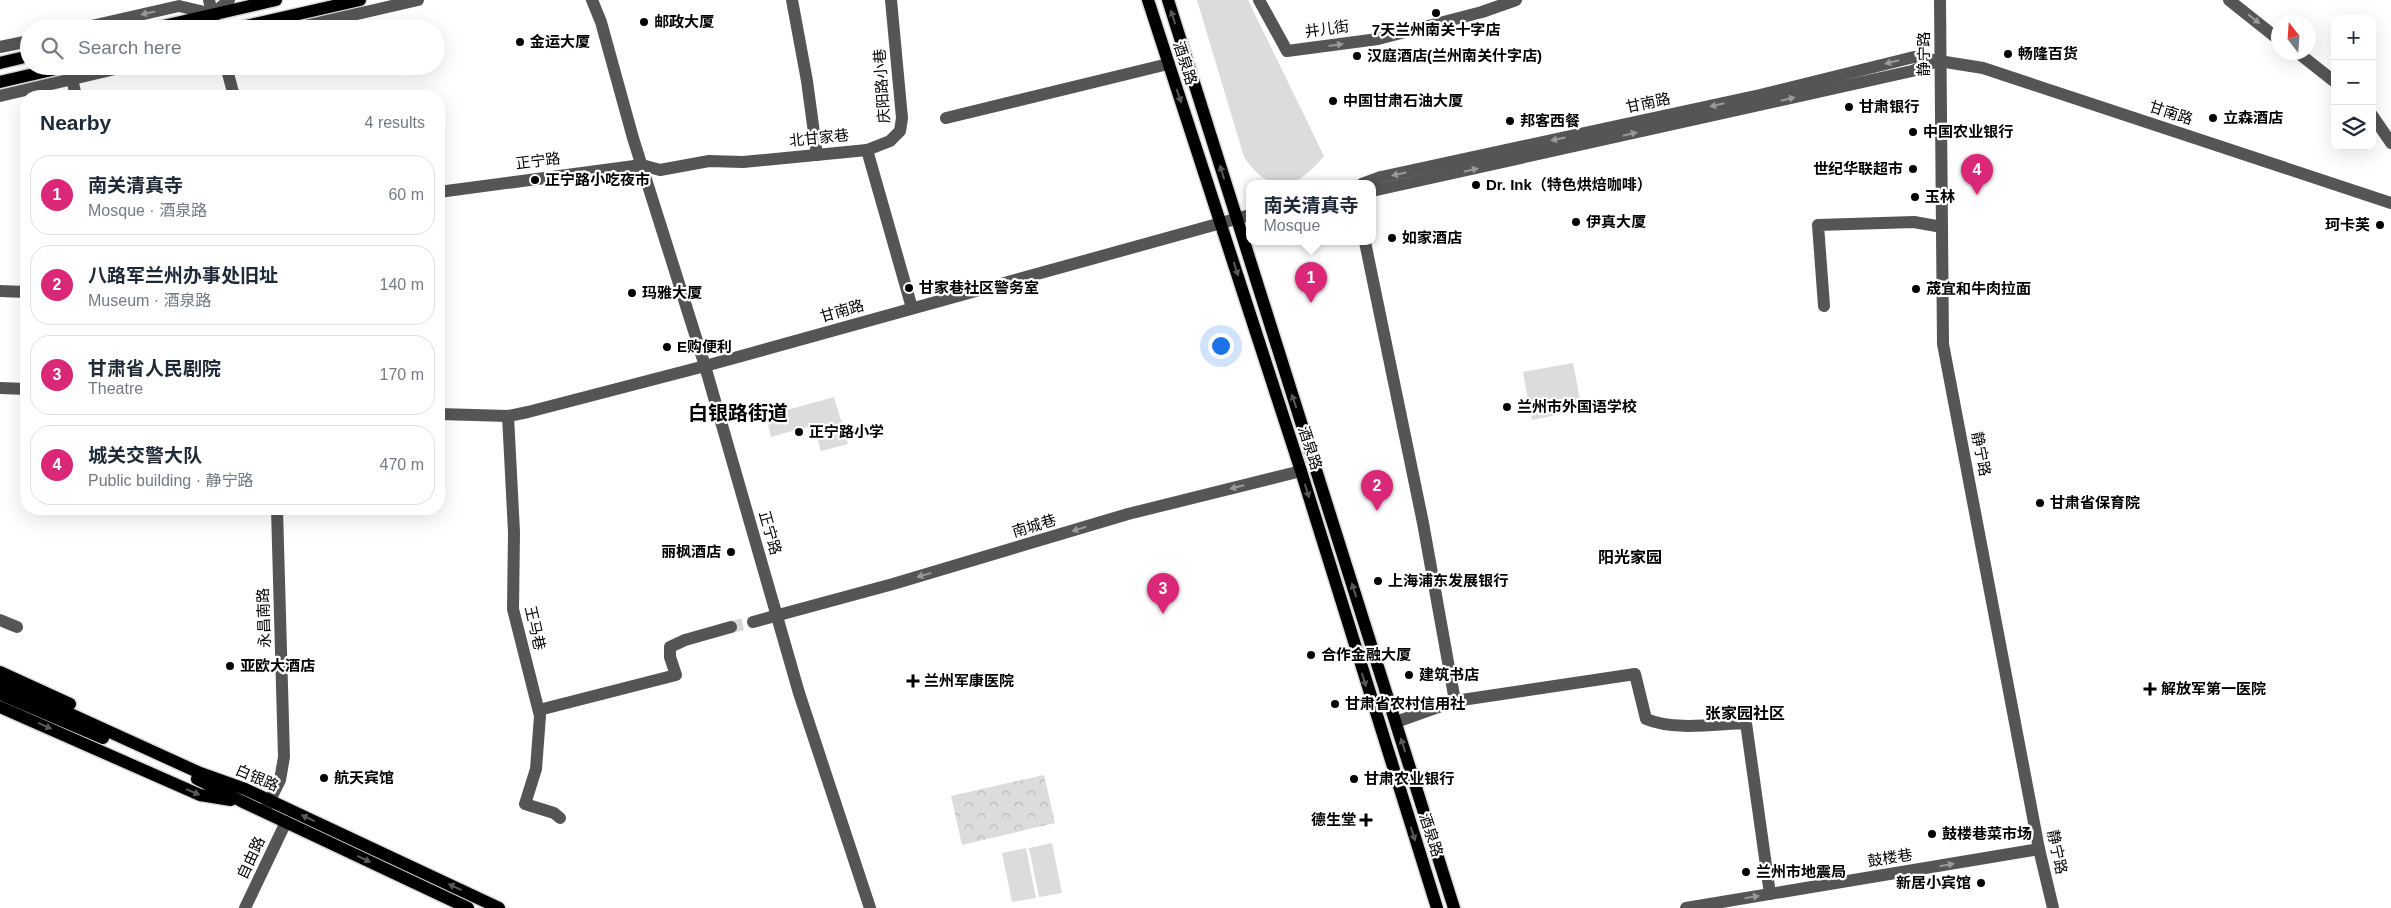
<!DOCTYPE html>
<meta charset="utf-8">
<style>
body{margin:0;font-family:Arial,"Noto Sans SC",sans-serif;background:#f2f2f3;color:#1f2937}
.controls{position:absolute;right:15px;top:15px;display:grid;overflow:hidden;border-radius:10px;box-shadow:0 5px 20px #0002}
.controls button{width:45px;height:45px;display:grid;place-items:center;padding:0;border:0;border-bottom:1px solid #e0e1e3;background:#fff;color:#1f2937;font:25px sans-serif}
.compass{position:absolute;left:2271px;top:15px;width:45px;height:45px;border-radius:50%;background:#fff;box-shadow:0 5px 20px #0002;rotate:343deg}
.you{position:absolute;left:1220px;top:345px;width:18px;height:18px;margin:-12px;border:4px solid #fff;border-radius:50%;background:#1a73e8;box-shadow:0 0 0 8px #1a73e833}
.badge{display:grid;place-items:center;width:32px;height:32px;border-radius:50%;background:#db2777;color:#fff;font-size:16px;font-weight:700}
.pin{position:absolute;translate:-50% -41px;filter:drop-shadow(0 1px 2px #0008)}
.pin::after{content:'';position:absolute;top:26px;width:18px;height:15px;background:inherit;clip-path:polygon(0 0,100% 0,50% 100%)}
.popup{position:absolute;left:1246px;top:180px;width:130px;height:65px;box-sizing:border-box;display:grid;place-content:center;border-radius:10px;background:#fff;filter:drop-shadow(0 1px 4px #0005);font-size:16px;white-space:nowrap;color:#747a83}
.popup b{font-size:19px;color:#1f2937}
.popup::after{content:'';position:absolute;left:50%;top:100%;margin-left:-10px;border:10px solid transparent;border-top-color:#fff}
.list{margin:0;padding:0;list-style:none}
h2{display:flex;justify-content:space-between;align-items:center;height:65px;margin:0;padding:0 20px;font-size:21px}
h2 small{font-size:16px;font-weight:400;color:#747a83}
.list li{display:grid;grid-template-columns:32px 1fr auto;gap:15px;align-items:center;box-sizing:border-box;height:80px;margin:0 10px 10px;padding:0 10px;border:1px solid #e0e1e3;border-radius:20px}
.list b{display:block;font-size:19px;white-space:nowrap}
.list p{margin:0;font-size:16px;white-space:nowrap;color:#747a83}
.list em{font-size:16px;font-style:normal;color:#747a83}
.icon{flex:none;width:28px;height:28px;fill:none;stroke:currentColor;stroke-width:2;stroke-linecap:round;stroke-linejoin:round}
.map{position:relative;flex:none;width:2391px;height:908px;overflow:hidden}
.search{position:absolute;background:#fff;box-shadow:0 5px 20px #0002;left:20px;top:20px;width:425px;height:55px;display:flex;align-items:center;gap:12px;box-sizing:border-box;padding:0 18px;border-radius:28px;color:#747a83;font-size:19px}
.panel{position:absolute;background:#fff;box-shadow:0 5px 20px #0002;left:20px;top:90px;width:425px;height:425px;border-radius:20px}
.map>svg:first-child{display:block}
.forest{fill:url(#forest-crowns)}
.park{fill:#dcdcdc}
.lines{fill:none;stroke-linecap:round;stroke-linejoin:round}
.minor-tunnel{stroke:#d9d9d9;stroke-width:12;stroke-dasharray:12 6;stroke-linecap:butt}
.major-casing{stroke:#dbdbdb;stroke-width:15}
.minor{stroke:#555;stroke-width:12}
.major{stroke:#000;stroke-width:12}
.oneway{fill:#999}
.oneway2{fill:#595959}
.poi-dot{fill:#000;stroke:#fff;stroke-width:2}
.labels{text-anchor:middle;stroke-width:4.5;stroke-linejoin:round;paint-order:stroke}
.poi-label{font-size:15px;font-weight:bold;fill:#000;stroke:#fff;text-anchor:start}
.street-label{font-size:15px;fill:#000;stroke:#fff}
.neighbourhood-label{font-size:16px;font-weight:bold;fill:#000;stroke:#fff}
.district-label{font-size:20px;font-weight:bold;fill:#000;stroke:#fff}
</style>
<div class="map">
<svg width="2391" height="908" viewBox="0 0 2391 908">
<defs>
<pattern id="forest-crowns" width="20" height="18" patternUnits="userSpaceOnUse" patternTransform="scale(1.25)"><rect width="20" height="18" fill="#dcdcdc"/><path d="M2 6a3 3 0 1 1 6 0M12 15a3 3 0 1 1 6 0" fill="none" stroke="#bbb"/></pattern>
</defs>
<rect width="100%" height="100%" fill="#fff"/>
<polygon class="forest" points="1044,775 1055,823 962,845 951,796"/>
<g class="park">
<path d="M1197,0H1248L1324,156C1297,189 1271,197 1244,157Z"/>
<polygon points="1573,363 1582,410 1532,420 1523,372"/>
<polygon points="834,397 848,444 821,451 813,425 771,437 766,416"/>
<polygon points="1052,843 1062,893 1039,897 1029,848"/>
<polygon points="1026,848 1036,898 1012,902 1002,853"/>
</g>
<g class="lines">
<polyline class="minor-tunnel" points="731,627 753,622"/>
<g class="major-casing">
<g id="major">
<polyline points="1148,0 1301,471 1437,908"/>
<polyline points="1168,0 1454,908"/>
<polyline points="150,29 276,0"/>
<polyline points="233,29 360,0"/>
<polyline points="0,63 29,56"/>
<polyline points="0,82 69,66"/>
<polyline points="0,672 70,704"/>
<polyline points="0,682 200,773 245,789 499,908"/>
<polyline points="0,694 103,738"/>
<polyline points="0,707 200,795 231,800"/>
<polyline points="197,779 241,801 468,908"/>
</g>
</g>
<g class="minor">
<polyline points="209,0 216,29"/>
<polyline points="592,0 601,22 633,138 705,366 799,693 870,908"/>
<polyline points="792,0 807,81 817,155"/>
<polyline points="1259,0 1287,51 1378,39 1482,12 1516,0"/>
<polyline points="1940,0 1943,344 2039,849 2053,908"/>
<polyline points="2229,0 2278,39"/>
<polyline points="213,14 229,0"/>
<polyline points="78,29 179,6 213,14"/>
<polyline points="292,29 418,0"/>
<polyline points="0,47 29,41"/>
<polyline points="2297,52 2335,82"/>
<polyline points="226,66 234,96"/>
<polyline points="72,79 76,96"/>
<polyline points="0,96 128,66"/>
<polyline points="2372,115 2391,143"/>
<polyline points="946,118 1168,64"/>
<polyline points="867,150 912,308"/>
<polyline points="1362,184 1381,177 1760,95 1914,57 1983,68 2391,203"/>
<polyline points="1372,191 1912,71 1937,61"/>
<polyline points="439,192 642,165 660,170 709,161 743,162 867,150 890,141 900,131 902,118 891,0"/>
<polyline points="1365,242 1423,523 1455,701 1396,722"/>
<polyline points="0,291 26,292"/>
<polyline points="1824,306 1818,225 1914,222 1942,227"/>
<polyline points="0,388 26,389"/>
<polyline points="439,414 508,416 528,412 705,366 1250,215"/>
<polyline points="508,416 514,532 513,609 540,716 536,769 525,804 554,813 560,818"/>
<polyline points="0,620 17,627"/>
<polyline points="753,622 893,584 1128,514 1301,471"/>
<path d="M1455,701L1635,674L1646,719C1675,731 1715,724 1746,723L1770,894"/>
<polyline points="539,710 676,675 670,657 670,647 685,640 731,627"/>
<polyline points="265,810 280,780 284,757 277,509"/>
<polyline points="245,908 286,822"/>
<polyline points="1686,908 2039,849"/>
</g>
<use href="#major" class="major"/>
</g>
<defs><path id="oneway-solid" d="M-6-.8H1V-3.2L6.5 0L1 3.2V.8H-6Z" transform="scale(1.25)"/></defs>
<g class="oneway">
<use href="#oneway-solid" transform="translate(148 13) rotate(168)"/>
<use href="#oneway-solid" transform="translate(2254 19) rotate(38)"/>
<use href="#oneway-solid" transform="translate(1336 45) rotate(-8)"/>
<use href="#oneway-solid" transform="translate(1892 62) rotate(166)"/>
<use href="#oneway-solid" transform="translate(1788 99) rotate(-13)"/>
<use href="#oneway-solid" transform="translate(1717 105) rotate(167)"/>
<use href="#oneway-solid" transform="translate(1630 134) rotate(-13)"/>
<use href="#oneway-solid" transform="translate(1558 139) rotate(168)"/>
<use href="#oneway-solid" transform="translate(1471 170) rotate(-13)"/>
<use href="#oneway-solid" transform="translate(1399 174) rotate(168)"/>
<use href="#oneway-solid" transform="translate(1237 487) rotate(166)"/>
<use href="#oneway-solid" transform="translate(1079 529) rotate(163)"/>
<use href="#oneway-solid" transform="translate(924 575) rotate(164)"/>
<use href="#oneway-solid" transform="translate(1947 865) rotate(-10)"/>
<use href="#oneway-solid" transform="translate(1752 897) rotate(-9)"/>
</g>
<g class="oneway2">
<use href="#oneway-solid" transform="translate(1173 17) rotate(-107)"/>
<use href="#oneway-solid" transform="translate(1179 96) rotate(71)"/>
<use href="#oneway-solid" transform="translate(1222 172) rotate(-107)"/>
<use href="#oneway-solid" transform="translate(1236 269) rotate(72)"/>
<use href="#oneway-solid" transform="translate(1294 401) rotate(-108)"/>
<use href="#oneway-solid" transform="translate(1307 491) rotate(73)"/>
<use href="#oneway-solid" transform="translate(1354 590) rotate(-108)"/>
<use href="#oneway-solid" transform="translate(1364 680) rotate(73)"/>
<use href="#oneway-solid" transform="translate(45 726) rotate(24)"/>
<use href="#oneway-solid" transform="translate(1403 745) rotate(-107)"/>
<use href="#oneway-solid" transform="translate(193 792) rotate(23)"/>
<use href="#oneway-solid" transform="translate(308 818) rotate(-155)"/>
<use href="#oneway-solid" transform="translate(1413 834) rotate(72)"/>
<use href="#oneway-solid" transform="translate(364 859) rotate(25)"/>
<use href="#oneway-solid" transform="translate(455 887) rotate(-155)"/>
</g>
<g class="poi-dot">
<circle cx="1436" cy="13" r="5"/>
<circle cx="644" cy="22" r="5"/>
<circle cx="520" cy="42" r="5"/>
<circle cx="2008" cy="54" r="5"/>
<circle cx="1357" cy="56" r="5"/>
<circle cx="1333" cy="101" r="5"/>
<circle cx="1849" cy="107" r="5"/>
<circle cx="2213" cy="118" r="5"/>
<circle cx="1510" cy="121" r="5"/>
<circle cx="1913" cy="132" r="5"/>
<circle cx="1913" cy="169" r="5"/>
<circle cx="535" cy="180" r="5"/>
<circle cx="1476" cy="185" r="5"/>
<circle cx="1915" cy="197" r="5"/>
<circle cx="1576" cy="222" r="5"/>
<circle cx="2380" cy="225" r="5"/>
<circle cx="1392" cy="238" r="5"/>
<circle cx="909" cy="288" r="5"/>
<circle cx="1916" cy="289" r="5"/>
<circle cx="632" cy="293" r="5"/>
<circle cx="667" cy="347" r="5"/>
<circle cx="1507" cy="407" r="5"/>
<circle cx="799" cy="432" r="5"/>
<circle cx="2040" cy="503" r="5"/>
<circle cx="731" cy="552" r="5"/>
<circle cx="1378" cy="581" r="5"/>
<circle cx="1311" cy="655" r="5"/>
<circle cx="230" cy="666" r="5"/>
<circle cx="1409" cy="675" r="5"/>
<path d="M910.5 673.5h5v5h5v5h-5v5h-5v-5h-5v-5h5z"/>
<path d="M2147.5 681.5h5v5h5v5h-5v5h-5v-5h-5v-5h5z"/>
<circle cx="1335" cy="704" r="5"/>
<circle cx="324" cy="778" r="5"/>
<circle cx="1354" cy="779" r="5"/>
<path d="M1363.5 812.5h5v5h5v5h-5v5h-5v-5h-5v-5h5z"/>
<circle cx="1932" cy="834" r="5"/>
<circle cx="1746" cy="872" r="5"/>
<circle cx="1981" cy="883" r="5"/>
</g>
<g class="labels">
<g class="poi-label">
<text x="654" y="27">邮政大厦</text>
<text x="1436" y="35" text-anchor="middle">7天兰州南关十字店</text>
<text x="530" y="47">金运大厦</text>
<text x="2018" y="59">畅隆百货</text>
<text x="1367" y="61">汉庭酒店(兰州南关什字店)</text>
<text x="1343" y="106">中国甘肃石油大厦</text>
<text x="1859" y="112">甘肃银行</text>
<text x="2223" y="123">立森酒店</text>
<text x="1520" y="126">邦客西餐</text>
<text x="1923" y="137">中国农业银行</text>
<text x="1903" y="174" text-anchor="end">世纪华联超市</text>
<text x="545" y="185">正宁路小吃夜市</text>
<text x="1486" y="190">Dr. Ink（特色烘焙咖啡）</text>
<text x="1925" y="202">玉林</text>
<text x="1586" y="227">伊真大厦</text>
<text x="2370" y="230" text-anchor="end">珂卡芙</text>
<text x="1402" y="243">如家酒店</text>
<text x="919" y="293">甘家巷社区警务室</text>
<text x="1926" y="294">荿宜和牛肉拉面</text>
<text x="642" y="298">玛雅大厦</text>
<text x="677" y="352">E购便利</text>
<text x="1517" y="412">兰州市外国语学校</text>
<text x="809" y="437">正宁路小学</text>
<text x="2050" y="508">甘肃省保育院</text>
<text x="721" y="557" text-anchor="end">丽枫酒店</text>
<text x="1388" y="586">上海浦东发展银行</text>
<text x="1321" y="660">合作金融大厦</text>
<text x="240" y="671">亚欧大酒店</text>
<text x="1419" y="680">建筑书店</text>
<text x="924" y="686">兰州军康医院</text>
<text x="2161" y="694">解放军第一医院</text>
<text x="1345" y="709">甘肃省农村信用社</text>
<text x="334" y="783">航天宾馆</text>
<text x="1364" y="784">甘肃农业银行</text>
<text x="1356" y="825" text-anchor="end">德生堂</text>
<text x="1942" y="839">鼓楼巷菜市场</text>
<text x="1756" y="877">兰州市地震局</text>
<text x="1971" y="888" text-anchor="end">新居小宾馆</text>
</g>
<g class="street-label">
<text transform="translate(1327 29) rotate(-8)" y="5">井儿街</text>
<text transform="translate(1924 54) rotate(-90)" y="5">静宁路</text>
<text transform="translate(1185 63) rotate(72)" y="5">酒泉路</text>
<text transform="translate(882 86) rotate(-94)" y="5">庆阳路小巷</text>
<text transform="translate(1648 103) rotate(-12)" y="5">甘南路</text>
<text transform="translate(2171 113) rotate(18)" y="5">甘南路</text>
<text transform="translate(819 138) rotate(-6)" y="5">北甘家巷</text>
<text transform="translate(538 161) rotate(-7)" y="5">正宁路</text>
<text transform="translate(842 311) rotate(-16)" y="5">甘南路</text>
<text transform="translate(1310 448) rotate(72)" y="5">酒泉路</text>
<text transform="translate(1981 454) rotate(79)" y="5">静宁路</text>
<text transform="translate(1034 526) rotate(-17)" y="5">南城巷</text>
<text transform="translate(770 533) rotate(74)" y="5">正宁路</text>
<text transform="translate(264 618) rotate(-92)" y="5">永昌南路</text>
<text transform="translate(535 628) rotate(77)" y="5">王马巷</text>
<text transform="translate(257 778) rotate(23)" y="5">白银路</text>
<text transform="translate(1431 835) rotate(72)" y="5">酒泉路</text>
<text transform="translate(2057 852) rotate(78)" y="5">静宁路</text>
<text transform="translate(251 858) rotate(-65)" y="5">自由路</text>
<text transform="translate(1890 858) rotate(-9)" y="5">鼓楼巷</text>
</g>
<g class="neighbourhood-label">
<text x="1630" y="563">阳光家园</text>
<text x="1745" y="719">张家园社区</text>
</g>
<g class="district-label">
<text x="738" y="420">白银路街道</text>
</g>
</g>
</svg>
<div class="controls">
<button>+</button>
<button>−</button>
<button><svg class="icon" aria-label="layers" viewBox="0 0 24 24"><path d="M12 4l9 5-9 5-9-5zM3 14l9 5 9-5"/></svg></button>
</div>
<svg class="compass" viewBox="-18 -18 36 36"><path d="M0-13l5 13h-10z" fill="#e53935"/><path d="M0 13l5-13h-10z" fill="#747a83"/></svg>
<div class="you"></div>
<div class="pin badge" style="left:1311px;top:303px">1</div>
<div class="popup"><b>南关清真寺</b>Mosque</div>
<div class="pin badge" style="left:1377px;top:511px">2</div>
<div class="pin badge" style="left:1163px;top:614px">3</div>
<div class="pin badge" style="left:1977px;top:195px">4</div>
<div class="search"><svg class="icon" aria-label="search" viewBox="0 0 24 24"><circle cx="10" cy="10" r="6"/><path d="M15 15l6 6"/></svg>Search here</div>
<section class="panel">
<h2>Nearby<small>4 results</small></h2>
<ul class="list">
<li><span class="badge">1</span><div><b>南关清真寺</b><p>Mosque · 酒泉路</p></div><em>60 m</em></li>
<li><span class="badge">2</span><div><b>八路军兰州办事处旧址</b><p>Museum · 酒泉路</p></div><em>140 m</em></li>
<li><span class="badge">3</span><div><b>甘肃省人民剧院</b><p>Theatre</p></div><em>170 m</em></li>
<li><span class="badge">4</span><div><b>城关交警大队</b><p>Public building · 静宁路</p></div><em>470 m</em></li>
</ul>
</section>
</div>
